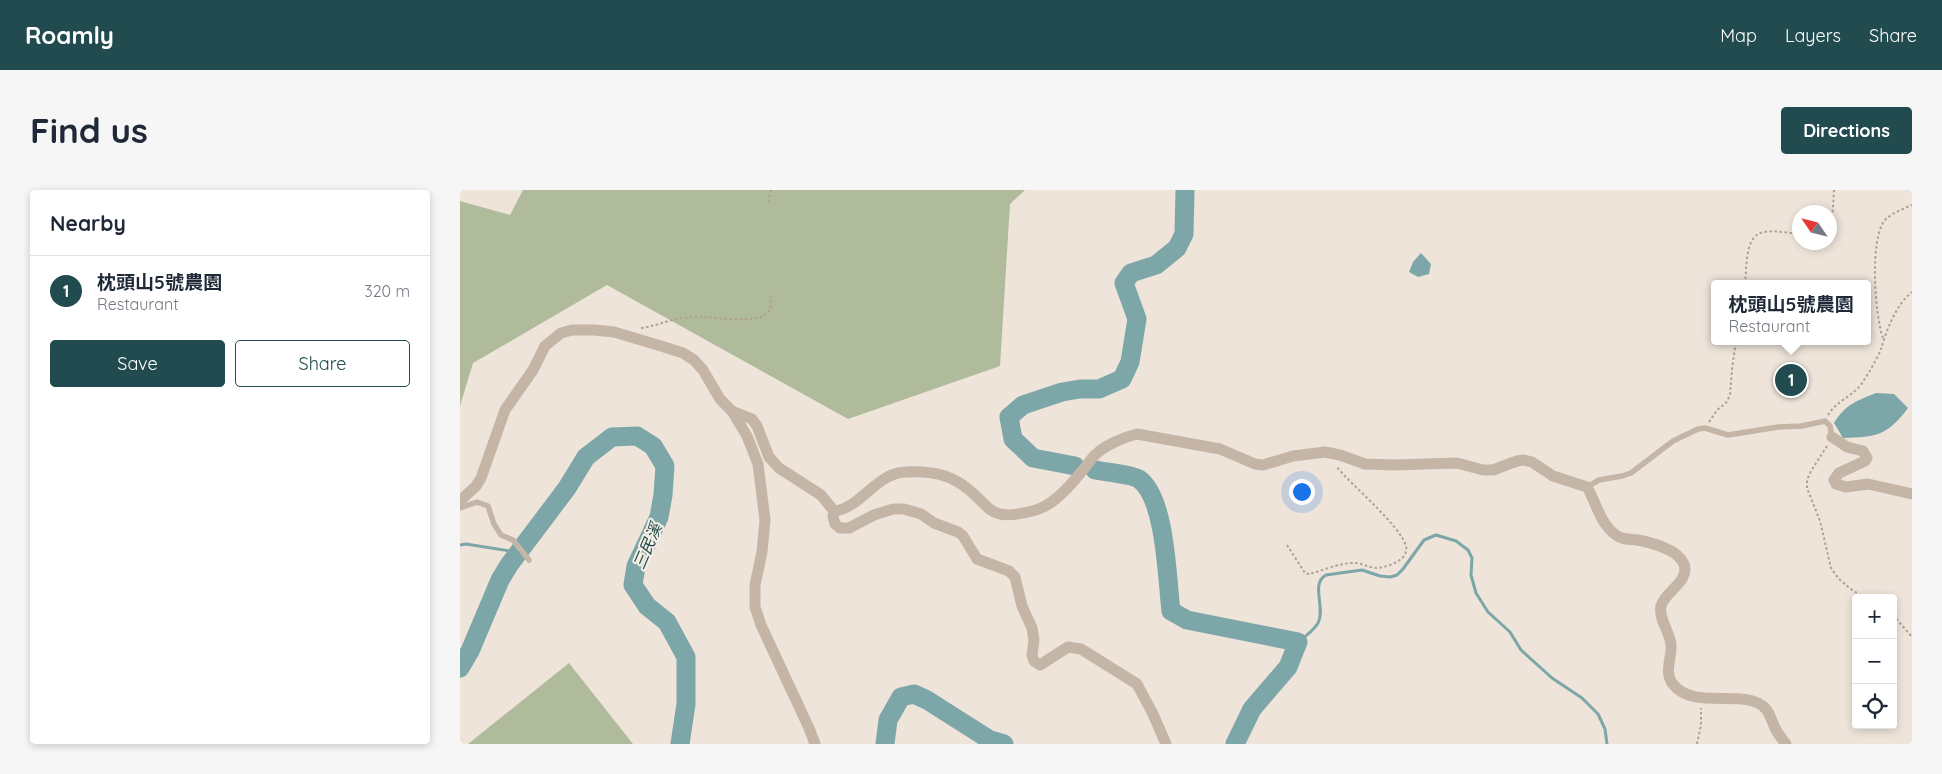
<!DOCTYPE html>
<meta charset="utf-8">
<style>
body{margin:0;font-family:Quicksand,"Noto Sans TC",sans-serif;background:#f6f6f7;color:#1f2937}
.controls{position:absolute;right:15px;bottom:15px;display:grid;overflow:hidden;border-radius:5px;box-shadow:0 2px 8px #0003}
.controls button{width:45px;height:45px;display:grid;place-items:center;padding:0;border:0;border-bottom:1px solid #e0e1e3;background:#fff;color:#1f2937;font:25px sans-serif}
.compass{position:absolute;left:1332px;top:15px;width:45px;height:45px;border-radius:50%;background:#fff;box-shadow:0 2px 8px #0003;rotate:305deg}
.you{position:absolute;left:841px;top:301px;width:18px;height:18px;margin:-12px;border:4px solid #fff;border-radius:50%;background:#1a73e8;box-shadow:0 0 0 8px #1a73e833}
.badge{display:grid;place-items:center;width:32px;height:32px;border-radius:50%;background:#214b4e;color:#fff;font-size:16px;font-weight:700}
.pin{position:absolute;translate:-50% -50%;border:2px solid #fff;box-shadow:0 1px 5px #0006}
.popup{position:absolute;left:1251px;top:90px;width:160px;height:65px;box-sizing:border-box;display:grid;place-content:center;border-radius:5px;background:#fff;filter:drop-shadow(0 1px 4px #0005);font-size:16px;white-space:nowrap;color:#747a83}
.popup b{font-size:19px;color:#1f2937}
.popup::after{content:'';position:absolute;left:50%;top:100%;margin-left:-10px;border:10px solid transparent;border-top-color:#fff}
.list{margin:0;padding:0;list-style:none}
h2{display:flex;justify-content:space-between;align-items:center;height:65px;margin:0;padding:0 20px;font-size:21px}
h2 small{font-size:16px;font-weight:400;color:#747a83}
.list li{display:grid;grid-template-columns:32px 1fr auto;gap:15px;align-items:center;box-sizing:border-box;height:70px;padding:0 20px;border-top:1px solid #e0e1e3}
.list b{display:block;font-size:19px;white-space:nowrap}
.list p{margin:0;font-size:16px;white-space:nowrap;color:#747a83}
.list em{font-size:16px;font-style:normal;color:#747a83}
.actions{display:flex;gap:10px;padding:15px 20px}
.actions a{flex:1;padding:11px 0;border:1px solid #214b4e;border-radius:5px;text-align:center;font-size:18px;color:#214b4e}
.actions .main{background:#214b4e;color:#fff}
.icon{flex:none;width:28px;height:28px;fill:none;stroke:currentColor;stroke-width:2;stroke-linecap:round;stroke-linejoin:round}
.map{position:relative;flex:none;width:1452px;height:554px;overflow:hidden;border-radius:5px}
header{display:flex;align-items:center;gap:30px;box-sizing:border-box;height:70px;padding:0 25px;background:#214b4e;color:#fff}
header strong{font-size:24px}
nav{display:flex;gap:28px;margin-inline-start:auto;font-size:18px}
.intro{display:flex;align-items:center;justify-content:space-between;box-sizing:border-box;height:120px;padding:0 30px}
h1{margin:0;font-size:35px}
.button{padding:12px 22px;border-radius:5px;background:#214b4e;color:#fff;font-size:18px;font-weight:700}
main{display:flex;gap:30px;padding:0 30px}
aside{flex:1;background:#fff;border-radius:5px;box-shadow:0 2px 8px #0003}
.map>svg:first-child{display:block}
.green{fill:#b0bb9c}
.water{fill:#7ca6a7}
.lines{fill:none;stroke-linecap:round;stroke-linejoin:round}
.stream{stroke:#7ca6a7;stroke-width:3}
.river{stroke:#7ca6a7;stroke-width:19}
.building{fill:#b8684e}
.path{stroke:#b09f92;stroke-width:2;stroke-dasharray:2.5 2.5;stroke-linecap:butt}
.lane{stroke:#c4b5a7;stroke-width:5.5}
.street{stroke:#c4b5a7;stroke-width:11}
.labels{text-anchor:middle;stroke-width:4;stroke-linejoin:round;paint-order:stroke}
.water-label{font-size:16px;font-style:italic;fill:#214b4e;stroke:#f6efe5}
</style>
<header>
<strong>Roamly</strong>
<nav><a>Map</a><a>Layers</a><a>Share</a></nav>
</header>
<div class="intro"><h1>Find us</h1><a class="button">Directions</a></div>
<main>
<aside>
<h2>Nearby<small></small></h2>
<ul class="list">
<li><span class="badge">1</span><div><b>枕頭山5號農園</b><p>Restaurant</p></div><em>320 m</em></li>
</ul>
<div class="actions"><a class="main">Save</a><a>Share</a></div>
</aside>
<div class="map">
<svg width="1452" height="554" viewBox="0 0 1452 554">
<rect width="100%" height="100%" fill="#eee4da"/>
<g class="green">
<polygon points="63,0 565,0 550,14 540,176 388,229 147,95 13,173 0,216 0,11 50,25"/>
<polygon points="109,473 173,554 8,554"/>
</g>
<g class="water">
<polygon points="961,63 971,74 969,84 958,87 949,82 953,72"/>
<path d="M1416,203L1434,204L1448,218C1427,246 1416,247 1383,248L1374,233C1386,214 1396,211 1416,203Z"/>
</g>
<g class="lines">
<g class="stream">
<polyline points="0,355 6,354 57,362"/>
<path d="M838,452C845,447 853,441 858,433C866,418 850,394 866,385L902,380L920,386L930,387L937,385L943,379L964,350L976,345L996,351L1008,360L1012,368L1011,385L1016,403L1028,422L1050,442L1061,460L1092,488L1122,508L1138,524L1145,539L1147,554"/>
</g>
<g class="river">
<polyline points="615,276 573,268 553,249 549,227 563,215 602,202 620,199 639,199 662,189 670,172 677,129 664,93 671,83 696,75 717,58 724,44 725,0"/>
<path d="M635,280C645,282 671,284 679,289C706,308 707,390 711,421L727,430L838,452L828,477L792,519L775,554"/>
<polyline points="0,478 10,461 40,390 49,375 107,298 126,267 152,247 177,246 193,256 205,276 203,305 199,327 176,376 173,395 187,416 207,432 226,467 226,514 220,554"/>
<polyline points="425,554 428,530 441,507 454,504 467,510 530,550 544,554"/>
</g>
</g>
<polygon class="building" points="1321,181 1344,184 1341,200 1319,196"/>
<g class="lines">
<g class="path">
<polyline points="308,12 311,0"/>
<polyline points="1370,42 1372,33 1374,0"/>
<path d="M1285,94C1287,78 1284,45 1304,42C1315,40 1328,43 1340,44"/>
<path d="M181,138C198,136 212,128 229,127C247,125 292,135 306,124C313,119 311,110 310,103"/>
<path d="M1423,148C1415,126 1409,49 1425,30C1432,23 1443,19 1452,15"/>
<path d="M1368,225C1377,210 1396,205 1404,190C1410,181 1417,169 1421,159C1426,141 1437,113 1452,102"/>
<polyline points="1249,232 1257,220 1266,213 1270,205 1272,179 1276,151"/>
<polyline points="1367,256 1351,281 1347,290 1347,298 1360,331 1371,378 1379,389 1392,400 1406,408"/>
<path d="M827,355L845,383L849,384C864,380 882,372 897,373C906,375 914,380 923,377C933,375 949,368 946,356C940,335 891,295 876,276"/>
<polyline points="1433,425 1452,447"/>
<polyline points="1237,554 1241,535 1241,518"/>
</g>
<g class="lane">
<polyline points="1127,297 1139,290 1162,286 1171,283 1213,251 1238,239 1245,238 1268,245 1318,237 1342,236 1365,231 1370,236 1372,247"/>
<polyline points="0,318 17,312 28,316 34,334 41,345 53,350 69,370"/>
</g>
<g class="street">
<polyline points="272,221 287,246 298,274 305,330 302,362 295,395 295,417 301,435 349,538 355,554"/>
<polyline points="1372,247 1387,257 1403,261 1407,268 1405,271 1379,283 1374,290 1376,294 1386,297 1408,294 1452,304"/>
<path d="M0,311L16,296L21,288L45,220L73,180L85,156L101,143L112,140H134L154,142L201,156L223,163L234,170L243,180L260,209L272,221L292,229L297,236L309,267L319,278L361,305L374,321C400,319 417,282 446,282C463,281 483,283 498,292C533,313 523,335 576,320C594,315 611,295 622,281C627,275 631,269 636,264C646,255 664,247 677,244L760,259L795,274L803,275L833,266L865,262L880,265L905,274L934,275L997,273L1023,280H1033L1057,271L1064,270L1072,272L1093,286L1127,297C1136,312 1140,334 1156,345C1162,350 1170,349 1178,350C1192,353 1218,359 1224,374C1230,392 1205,401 1201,416C1198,429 1211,443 1211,456C1212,468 1204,481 1212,493C1233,522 1284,497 1305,518C1310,523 1312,532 1315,538C1318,544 1322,549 1326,554"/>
<polyline points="374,321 373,327 375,334 380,338 389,338 414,325 433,319 444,319 461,324 474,333 498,342 503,346 517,369 549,381 555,387 562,416 572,438 574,450 572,465 574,471 580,475 608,457 621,459 677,494 693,524 706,554"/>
</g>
</g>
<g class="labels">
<g class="water-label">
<text transform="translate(187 356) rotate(-67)" y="6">三民溪</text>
</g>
</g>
</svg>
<div class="controls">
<button>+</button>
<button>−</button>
<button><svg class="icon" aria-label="locate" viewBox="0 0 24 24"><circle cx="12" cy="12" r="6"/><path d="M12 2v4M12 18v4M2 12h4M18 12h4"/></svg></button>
</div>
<svg class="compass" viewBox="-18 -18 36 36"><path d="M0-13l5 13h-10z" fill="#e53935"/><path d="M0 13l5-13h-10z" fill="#747a83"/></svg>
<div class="you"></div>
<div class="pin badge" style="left:1331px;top:190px">1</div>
<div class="popup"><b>枕頭山5號農園</b>Restaurant</div>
</div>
</main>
